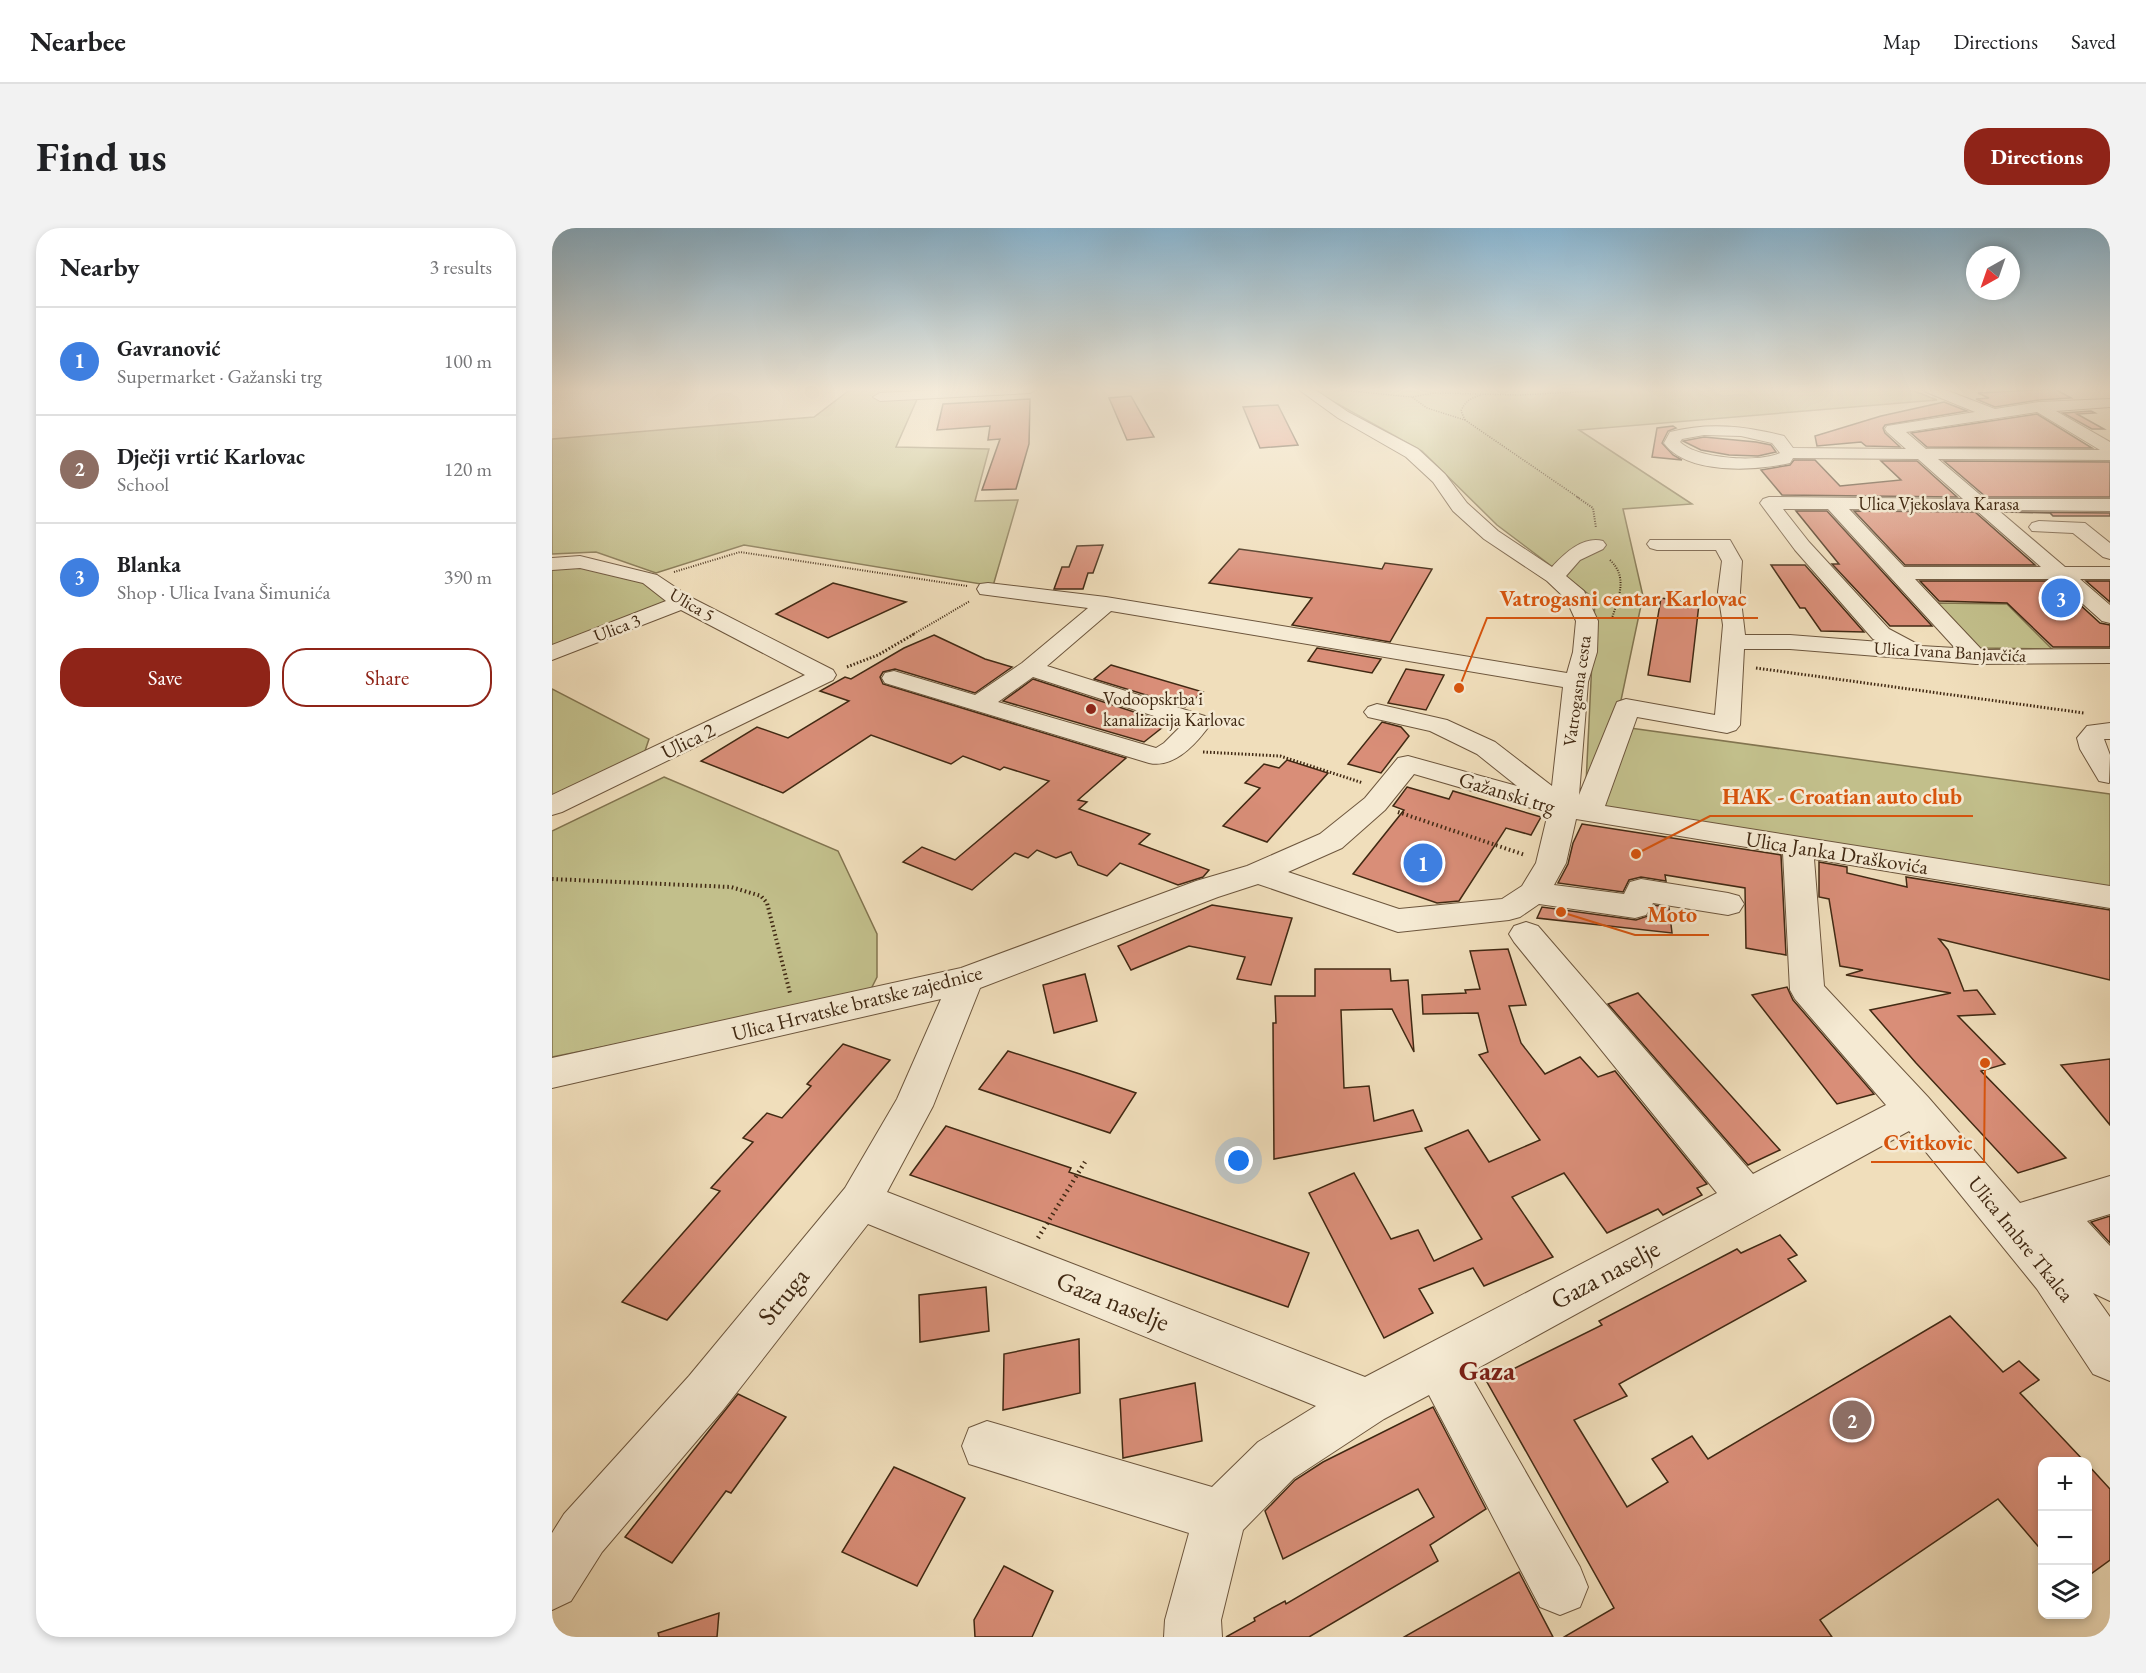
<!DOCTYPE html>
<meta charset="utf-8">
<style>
body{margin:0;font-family:"EB Garamond",serif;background:#f2f2f2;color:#202124}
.controls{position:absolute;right:18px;bottom:18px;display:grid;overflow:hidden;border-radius:12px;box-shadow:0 3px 9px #0003}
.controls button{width:54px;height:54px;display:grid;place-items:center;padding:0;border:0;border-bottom:2px solid #e0e0e0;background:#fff;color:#202124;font:30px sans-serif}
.compass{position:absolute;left:1414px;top:18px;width:54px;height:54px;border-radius:50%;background:#fff;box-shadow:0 3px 9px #0003;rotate:220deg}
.you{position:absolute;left:687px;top:933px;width:21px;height:21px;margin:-15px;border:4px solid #fff;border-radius:50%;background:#1a73e8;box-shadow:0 0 0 9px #1a73e833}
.badge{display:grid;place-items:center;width:39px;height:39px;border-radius:50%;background:#8f2418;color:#fff;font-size:20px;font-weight:700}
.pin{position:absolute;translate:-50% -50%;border:3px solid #fff;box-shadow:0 2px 6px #0006}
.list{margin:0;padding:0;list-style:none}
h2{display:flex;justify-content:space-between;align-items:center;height:78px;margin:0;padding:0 24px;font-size:26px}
h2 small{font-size:20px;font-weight:400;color:#757577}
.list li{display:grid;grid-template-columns:39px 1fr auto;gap:18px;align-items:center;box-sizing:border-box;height:108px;padding:0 24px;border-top:2px solid #e0e0e0}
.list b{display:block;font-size:22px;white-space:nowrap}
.list p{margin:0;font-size:20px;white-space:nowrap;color:#757577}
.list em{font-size:20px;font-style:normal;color:#757577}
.actions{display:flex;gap:12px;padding:18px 24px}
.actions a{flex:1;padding:14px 0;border:2px solid #8f2418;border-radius:24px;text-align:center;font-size:21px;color:#8f2418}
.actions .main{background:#8f2418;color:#fff}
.icon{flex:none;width:33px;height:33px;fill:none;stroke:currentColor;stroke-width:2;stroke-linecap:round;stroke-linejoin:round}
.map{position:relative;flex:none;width:1558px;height:1409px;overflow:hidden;border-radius:24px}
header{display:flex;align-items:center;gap:36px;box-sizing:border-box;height:84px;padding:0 30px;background:#fff;border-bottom:2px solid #e0e0e0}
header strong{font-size:28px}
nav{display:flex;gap:33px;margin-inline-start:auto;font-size:21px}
.intro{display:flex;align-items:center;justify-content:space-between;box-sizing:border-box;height:144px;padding:0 36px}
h1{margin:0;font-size:42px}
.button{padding:15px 27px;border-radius:24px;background:#8f2418;color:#fff;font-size:21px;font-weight:700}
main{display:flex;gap:36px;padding:0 36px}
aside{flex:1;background:#fff;border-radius:24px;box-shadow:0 3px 9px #0003}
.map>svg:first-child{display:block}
.green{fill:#c2bf8b;stroke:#82744f;stroke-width:1.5}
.building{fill:#d98e78;stroke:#412913;stroke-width:1.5}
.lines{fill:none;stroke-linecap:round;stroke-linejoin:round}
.minor-casing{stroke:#6d563d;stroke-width:2}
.path-far4{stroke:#412913;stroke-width:1.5;stroke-dasharray:1 1.5;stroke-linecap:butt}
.path-far3{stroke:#412913;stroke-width:2;stroke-dasharray:1 1.5;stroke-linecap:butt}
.path-far2{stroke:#412913;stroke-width:3;stroke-dasharray:1.5 2;stroke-linecap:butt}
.path-far1{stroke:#412913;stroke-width:4;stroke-dasharray:1.5 3;stroke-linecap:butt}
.path{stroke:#412913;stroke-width:4.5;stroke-dasharray:1.5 4;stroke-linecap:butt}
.minor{fill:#f5ead3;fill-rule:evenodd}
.poi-dot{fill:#8f2418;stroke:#f5ead3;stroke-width:2}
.labels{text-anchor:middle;stroke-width:5;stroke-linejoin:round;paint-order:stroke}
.far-street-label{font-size:18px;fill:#412913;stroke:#f5ead3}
.far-poi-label{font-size:18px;fill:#412913;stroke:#f5ead3;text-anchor:start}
.street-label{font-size:21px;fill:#412913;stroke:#f5ead3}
.near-street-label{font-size:26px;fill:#412913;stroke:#f5ead3}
.near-quarter-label{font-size:28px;font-weight:bold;fill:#7a1f14;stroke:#f5ead3}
.leader{fill:none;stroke:#d7540d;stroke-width:2}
.callout-dot{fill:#d7540d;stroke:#f5ead3;stroke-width:2}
.callout-label{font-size:22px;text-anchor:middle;font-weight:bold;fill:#d7540d;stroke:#f5ead3;stroke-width:5;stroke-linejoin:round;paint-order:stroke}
</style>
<header>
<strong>Nearbee</strong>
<nav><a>Map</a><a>Directions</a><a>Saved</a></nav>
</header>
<div class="intro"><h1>Find us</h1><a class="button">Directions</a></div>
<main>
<aside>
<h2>Nearby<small>3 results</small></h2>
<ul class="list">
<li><span class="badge" style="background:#3f7fe0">1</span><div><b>Gavranović</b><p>Supermarket · Gažanski trg</p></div><em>100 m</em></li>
<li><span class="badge" style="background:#8d6e63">2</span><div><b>Dječji vrtić Karlovac</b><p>School</p></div><em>120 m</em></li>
<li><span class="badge" style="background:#3f7fe0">3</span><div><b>Blanka</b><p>Shop · Ulica Ivana Šimunića</p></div><em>390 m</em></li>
</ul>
<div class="actions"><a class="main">Save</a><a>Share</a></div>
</aside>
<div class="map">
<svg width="1558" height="1409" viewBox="0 0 1558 1409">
<rect width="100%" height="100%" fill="#f0debb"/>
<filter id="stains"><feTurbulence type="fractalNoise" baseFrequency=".00333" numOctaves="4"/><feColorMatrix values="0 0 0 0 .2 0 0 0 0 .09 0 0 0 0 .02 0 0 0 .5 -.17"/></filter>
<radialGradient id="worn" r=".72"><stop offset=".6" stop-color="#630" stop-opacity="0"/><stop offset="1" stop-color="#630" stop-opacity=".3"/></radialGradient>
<g class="green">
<polygon points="299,161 445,161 362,166 366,169 344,219 437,221 423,273 466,272 441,358 192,317 104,345 44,324 0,326 0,211 262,189"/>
<polygon points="759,161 1357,161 1385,172 1027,202 1140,276 1071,281 1091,368 1064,496 1078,500 1558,566 1558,661 1033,576 1043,371 945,297 870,223"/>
<polygon points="25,337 95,353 121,373 0,420 0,339"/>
<polygon points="1385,375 1455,376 1500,421 1428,420"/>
<polygon points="0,461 97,511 92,526 0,572"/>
<polygon points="112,549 286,623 325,706 325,749 319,761 308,768 0,829 0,603"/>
</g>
<g class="building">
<polygon points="1503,161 1519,170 1487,172 1443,179 1424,171 1437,170 1426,165"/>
<polygon points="579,168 602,209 575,212 557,170"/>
<polygon points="478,171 477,216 464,261 430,262 448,211 436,212 438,198 385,202 391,176"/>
<polygon points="1392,174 1415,183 1333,197 1331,200 1333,205 1348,219 1314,218 1309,214 1265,218 1263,208 1329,188"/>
<polygon points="726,177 746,217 708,220 691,179"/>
<polygon points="1539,183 1543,185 1525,186 1552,201 1540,201 1511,185"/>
<polygon points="1485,186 1540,220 1375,219 1359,205"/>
<polygon points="1121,198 1124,200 1116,203 1110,215 1121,227 1130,232 1100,229 1105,200"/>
<polygon points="1152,209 1204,214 1219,217 1224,224 1206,228 1177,227 1149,222 1131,213"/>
<polygon points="1242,232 1263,232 1288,258 1349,252 1329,233 1365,233 1405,269 1230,267 1209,242 1238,237"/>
<polygon points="1392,233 1558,234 1558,269 1434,269"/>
<polygon points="1244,283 1275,283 1380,398 1338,398 1280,336 1287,336"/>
<polygon points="1302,283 1423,284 1483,337 1353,337"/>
<polygon points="1452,284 1558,285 1558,288 1501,288 1498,285"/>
<polygon points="551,317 541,345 536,345 531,361 502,361 510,339 517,339 525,318"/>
<polygon points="687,321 830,341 833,335 880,341 838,414 740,397 760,370 657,355"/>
<polygon points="1219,337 1253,337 1312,404 1269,403 1253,380 1248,380"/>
<polygon points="1368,353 1502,353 1548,395 1558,397 1558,419 1501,419 1455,375 1387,373"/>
<polygon points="1534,353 1558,353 1558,374"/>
<polygon points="281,355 354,374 276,410 224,386"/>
<polygon points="1109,370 1147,376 1138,454 1096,447"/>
<polygon points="382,407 433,431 460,439 423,465 343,441 331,444 328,449 331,456 574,530 526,572 535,574 527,581 598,606 587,616 657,642 651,649 626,657 568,635 555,648 526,637 519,624 504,630 485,622 476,630 463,625 420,662 351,634 370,619 403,632 497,553 452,539 448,542 411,528 399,536 319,507 231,565 149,533 205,499 236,510 297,473 268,463 293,449 299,451 352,420"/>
<polygon points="765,420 829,431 820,445 756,433"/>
<polygon points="559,437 651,464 633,479 542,451"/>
<polygon points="854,441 892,447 874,482 836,475"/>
<polygon points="481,451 616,495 592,514 451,473"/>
<polygon points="830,494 849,499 857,508 829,545 796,536"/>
<polygon points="735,532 776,545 715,614 671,598 708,560 693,555 712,536 727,540"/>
<polygon points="855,559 897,571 901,563 989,589 979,607 954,600 907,673 885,675 801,646 852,582 841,578"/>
<polygon points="1030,596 1229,627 1234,727 1194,720 1193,660 1113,647 1114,653 1089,649 1077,652 1071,664 1006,655 1016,636 1021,615"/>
<polygon points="1267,634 1295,639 1295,645 1355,659 1354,649 1558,682 1558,752 1387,711 1396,722 1412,763 1425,762 1443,786 1406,788 1453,836 1429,843 1514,930 1466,945 1364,835 1318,782 1399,765 1294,747 1311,742 1288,738 1277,671 1267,669"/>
<polygon points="660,677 740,690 719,757 685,751 693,729 637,718 579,742 566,718"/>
<polygon points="1102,677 1117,680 1120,705 985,690 990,679 1084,692 1096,688"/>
<polygon points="956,721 974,777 957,778 969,815 993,846 1028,829 1046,849 1063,843 1155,956 1145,960 1150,967 1111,987 1106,981 1055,1005 1012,945 960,969 1001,1029 932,1058 921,1040 867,1061 881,1085 832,1110 757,965 802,945 839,1011 866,1002 882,1033 930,1011 873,920 916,902 937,934 988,912 927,827 936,824 926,785 871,786 870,767 914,765 913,762 928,761 918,723"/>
<polygon points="763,741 838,741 839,753 856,752 862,824 840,781 789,782 792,860 817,858 822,893 861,882 870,903 722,931 721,795 724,795 723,768 763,768"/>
<polygon points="533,746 545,793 502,805 491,757"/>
<polygon points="1235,759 1241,772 1322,866 1285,876 1200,767"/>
<polygon points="1086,765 1228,922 1196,937 1056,776"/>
<polygon points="291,816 338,832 115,1092 70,1074 168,963 159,960 201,914 191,910 215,885 230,890 259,858 255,856"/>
<polygon points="456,823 528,846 584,865 558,905 427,861"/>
<polygon points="1558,831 1558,897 1509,837"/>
<polygon points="394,898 519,940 517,944 757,1025 736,1079 358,947"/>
<polygon points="1558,988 1558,1015 1539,994"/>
<polygon points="1228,1007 1245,1027 1236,1031 1254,1053 1067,1156 1075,1168 1022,1192 1075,1279 1116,1254 1100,1231 1140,1208 1156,1231 1398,1088 1451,1144 1467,1133 1487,1152 1468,1165 1532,1233 1491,1233 1491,1324 1446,1271 1268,1392 1280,1409 1012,1409 1062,1380 935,1154 1050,1097 1047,1093 1185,1021 1189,1025"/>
<polygon points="434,1059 437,1103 368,1114 367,1067"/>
<polygon points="527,1111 528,1165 451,1182 452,1126"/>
<polygon points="643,1155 650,1213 571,1230 568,1171"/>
<polygon points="186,1166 234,1189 179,1265 174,1263 120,1335 73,1309"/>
<polygon points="881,1179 934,1281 878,1317 886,1333 757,1409 674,1409 703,1393 702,1390 733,1373 734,1376 882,1289 866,1261 731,1331 713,1283 743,1252 771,1234"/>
<polygon points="1536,1237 1558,1261 1558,1332 1536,1348"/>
<polygon points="342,1239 413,1270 365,1358 290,1324"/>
<polygon points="452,1338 501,1363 480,1409 423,1409 422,1392"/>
<polygon points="967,1344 1001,1409 852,1409"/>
<polygon points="167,1385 165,1409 107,1409 106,1405"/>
</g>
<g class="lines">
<g class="minor-casing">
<g id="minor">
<polygon points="403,161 485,161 478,165 328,173 321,169 328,165"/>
<path d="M746,161H762L796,184L866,221L893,246L915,275L946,303L1000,339C1013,325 1031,308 1051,313L1054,317L1051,321L1028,332L1014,348L1032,363L1046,393L1045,424L1036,454L1027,567L1065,474L1074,471L1163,487L1171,397L1166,364L1170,333L1164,322H1105L1098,320L1095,316L1098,312H1178L1190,333L1188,364L1193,407H1238L1328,414L1321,411L1243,322L1208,275L1211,271L1217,269L1411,271L1366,231L1241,230L1238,235C1203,243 1135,247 1112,215L1118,204C1157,194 1193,198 1232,208L1241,220L1354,221L1335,204L1333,201L1335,198L1423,184L1374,164L1372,161H1391L1443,181L1487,174L1558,171V179L1504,183L1558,214V232L1386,231L1433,271H1558V283L1446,282L1513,339H1558V351H1528L1558,377V395L1550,393L1503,351H1363L1430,422L1558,421V435L1424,436L1238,421H1192L1188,497L1184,502L1175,505L1085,489L1053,578L1558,658V680L1262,631L1272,758L1376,869L1468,975L1558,948V986L1535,993L1558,1018V1073L1541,1065L1558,1089V1153L1541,1146L1485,1061L1357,903L917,1145L1028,1339L1036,1359L1028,1379L1008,1387L988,1379L877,1167L832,1191L742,1250L691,1302L669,1392L670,1409H612L613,1392L637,1305L417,1236L410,1218L417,1200L435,1193L660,1259L706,1214L764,1178L316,996L171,1182L50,1324L19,1373L0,1382V1305L12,1286L137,1148L293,960L345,871L389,771L0,860V830L409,740L644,653L695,638L768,606L813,570L846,530L856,528L965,558L925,526L878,503L816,489L812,484L816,479L825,476L895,492L943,514L1000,558L1011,459L559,383L495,438L656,489L660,494C646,514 623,541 597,535L333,455L330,450L333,445L342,443L423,467L470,435L536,380L428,366L425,361L428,356L436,355L554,369L1015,445L1021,424L1024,393L1014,371L995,353L932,311L901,283L881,254L854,229L786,190ZM1485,184L1548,222L1374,221L1354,204ZM1152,207L1189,208L1220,215L1228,225C1207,235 1145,231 1128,214L1130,211ZM1231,281H1276L1403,420L1369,418L1337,401L1257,314ZM1297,281L1424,282L1489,339H1352ZM481,449L630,497L612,515L604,520L446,474ZM862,546L996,585L984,635L970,658L950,671L847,681L736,644L790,620L833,582ZM1024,591L1231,625L1238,762L1243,771L1334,877L1201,946L986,698L974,694L962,698L957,706L962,714L1165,965L813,1149L335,964L381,878L428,760L666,669L706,656L846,704L957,692L968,689L987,676L1083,690L1094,687L1101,675L1176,687L1187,684L1192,676L1187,668L1176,665L1089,651L1078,654L1072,666L1002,657L1014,635Z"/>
<polygon points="1487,293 1533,295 1558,315 1558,331 1551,329 1521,305 1480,303 1477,299 1480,295"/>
<polygon points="28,328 105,347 138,369 281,442 284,447 281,452 10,584 0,587 0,567 253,447 129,382 0,432 0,417 114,373 91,355 28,340 0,342 0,330"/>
<polygon points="1558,495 1558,511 1552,511 1558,527 1557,555 1547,553 1528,521 1525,510 1535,498"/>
</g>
</g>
<g class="path-far4">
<polyline points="789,162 860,169"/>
<path d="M913,192L909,183C913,173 919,170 929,167"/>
<polyline points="1027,270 913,192 875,180 860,169 882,165 968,167 1082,161"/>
</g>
<g class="path-far3">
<polyline points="1025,269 1041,280 1044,300"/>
<path d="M1058,332C1076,349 1067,369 1060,390"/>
<polyline points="122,344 188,324 415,358"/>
<polyline points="360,407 418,373"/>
</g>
<g class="path-far2">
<polyline points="295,439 326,427 362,406"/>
<polyline points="1204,440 1532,485"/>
<polyline points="651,524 728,528 811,555"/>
</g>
<g class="path-far1">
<polyline points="846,584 973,627"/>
<polyline points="0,651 179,659 209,668 215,675 238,765"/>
</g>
<polyline class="path" points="486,1010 533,934"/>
<use href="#minor" class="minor"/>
</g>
<linearGradient id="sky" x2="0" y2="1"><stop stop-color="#89b7d4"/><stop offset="0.45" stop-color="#f8f0e0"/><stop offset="1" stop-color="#f8f0e0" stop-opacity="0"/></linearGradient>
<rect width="1558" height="358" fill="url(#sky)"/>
<circle class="poi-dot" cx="539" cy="481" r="6"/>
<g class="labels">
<g class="far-street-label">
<text x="1387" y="282">Ulica Vjekoslava Karasa</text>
<text transform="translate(140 377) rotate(30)" y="6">Ulica 5</text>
<text transform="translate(65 400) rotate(-21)" y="6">Ulica 3</text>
<text transform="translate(1398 424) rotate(3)" y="6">Ulica Ivana Banjavčića</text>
<text transform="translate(1025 463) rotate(-82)" y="6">Vatrogasna cesta</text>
</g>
<g class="far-poi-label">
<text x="551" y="477">Vodoopskrba i<tspan x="551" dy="21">kanalizacija Karlovac</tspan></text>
</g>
<g class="street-label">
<text transform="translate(136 513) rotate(-26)" y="7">Ulica 2</text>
<text transform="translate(955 565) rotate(17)" y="7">Gažanski trg</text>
<text transform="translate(1285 625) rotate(9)" y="7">Ulica Janka Draškovića</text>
<text transform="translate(305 775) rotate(-14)" y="7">Ulica Hrvatske bratske zajednice</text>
<text transform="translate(1469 1011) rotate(51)" y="7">Ulica Imbre Tkalca</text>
</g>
<g class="near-street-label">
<text transform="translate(1053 1046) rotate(-28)" y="9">Gaza naselje</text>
<text transform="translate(231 1068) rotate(-51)" y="9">Struga</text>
<text transform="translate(561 1073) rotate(22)" y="9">Gaza naselje</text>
</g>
<g class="near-quarter-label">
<text x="935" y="1152">Gaza</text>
</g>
</g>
<path class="leader" d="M907 460L935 390H1206M1084 626L1158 588H1421M1009 684L1083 707H1157M1433 835L1432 934H1319"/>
<g class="callout-dot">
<circle cx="907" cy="460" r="6"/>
<circle cx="1084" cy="626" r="6"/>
<circle cx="1009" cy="684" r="6"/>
<circle cx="1433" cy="835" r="6"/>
</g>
<g class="callout-label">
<text x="1071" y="378">Vatrogasni centar Karlovac</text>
<text x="1290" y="576">HAK - Croatian auto club</text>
<text x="1120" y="694">Moto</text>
<text x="1376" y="922">Cvitkovic</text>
</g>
<rect width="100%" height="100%" filter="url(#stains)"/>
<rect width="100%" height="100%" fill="url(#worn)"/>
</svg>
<div class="controls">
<button>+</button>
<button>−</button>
<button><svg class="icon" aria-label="layers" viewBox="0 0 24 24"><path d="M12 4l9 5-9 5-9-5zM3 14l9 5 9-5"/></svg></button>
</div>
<svg class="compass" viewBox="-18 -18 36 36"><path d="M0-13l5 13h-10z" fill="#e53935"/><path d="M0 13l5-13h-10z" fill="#757577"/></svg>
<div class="you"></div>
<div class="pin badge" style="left:871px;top:635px;background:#3f7fe0">1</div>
<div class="pin badge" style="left:1300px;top:1192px;background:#8d6e63">2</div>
<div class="pin badge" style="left:1509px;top:370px;background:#3f7fe0">3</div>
</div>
</main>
